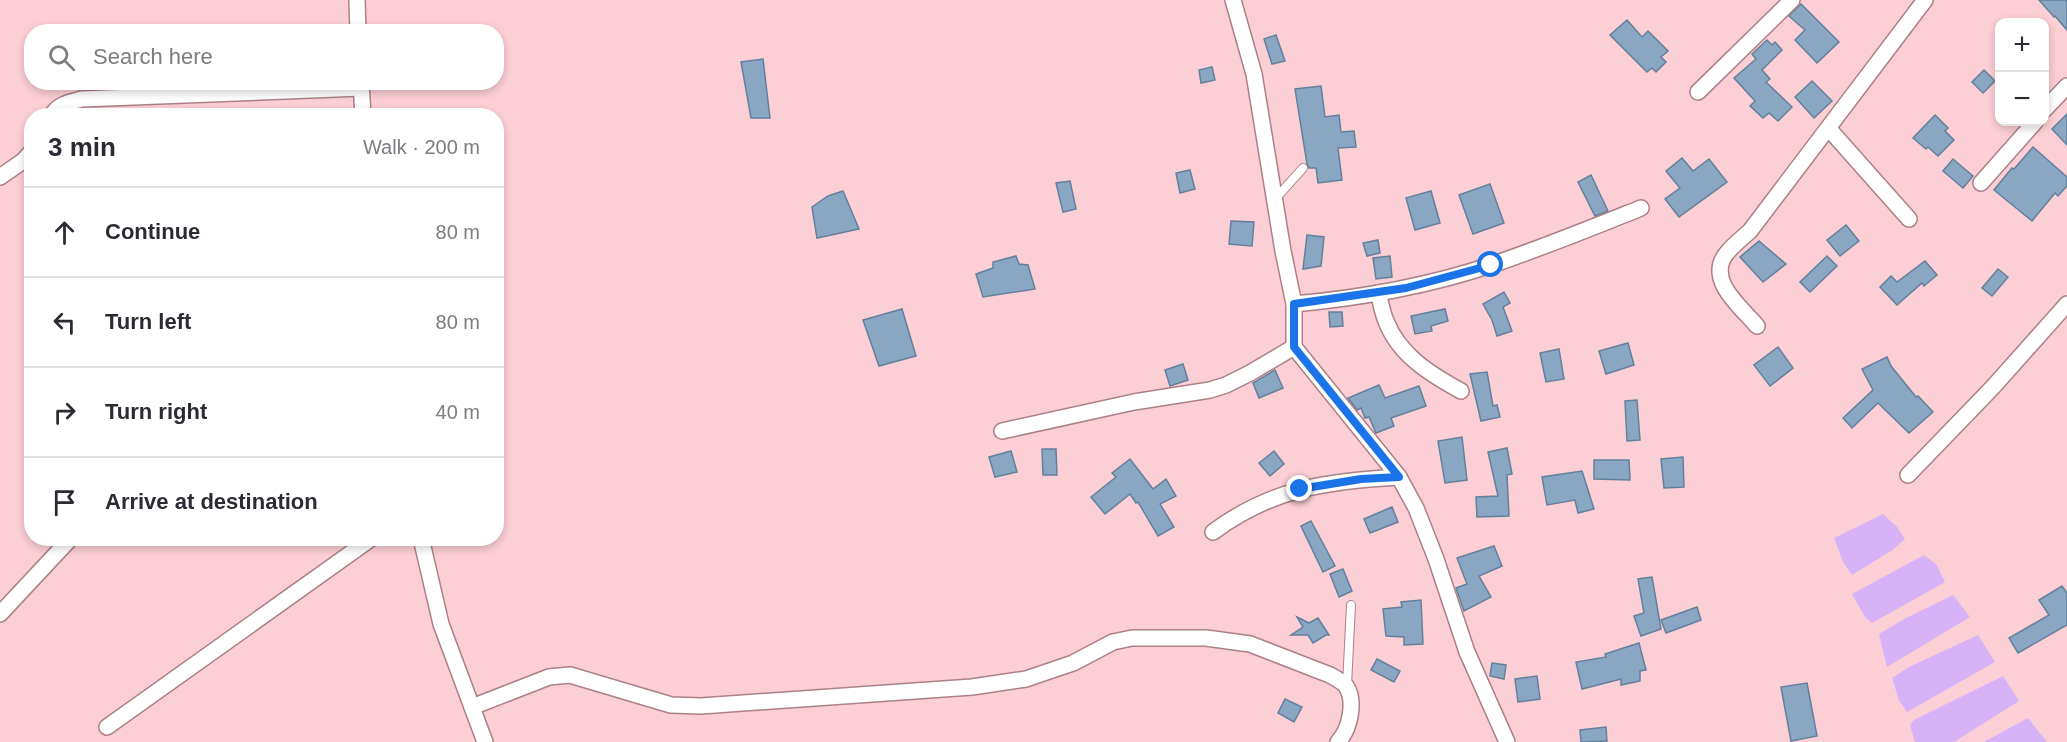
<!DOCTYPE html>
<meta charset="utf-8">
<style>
body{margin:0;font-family:Helvetica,sans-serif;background:#f7f7f7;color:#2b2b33}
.controls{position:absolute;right:18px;top:18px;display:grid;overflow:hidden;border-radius:12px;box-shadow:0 3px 9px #0003}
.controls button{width:54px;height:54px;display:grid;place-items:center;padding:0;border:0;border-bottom:2px solid #e1e1e2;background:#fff;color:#2b2b33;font:30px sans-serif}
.stop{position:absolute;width:18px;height:18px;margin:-14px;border:4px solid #1a73e8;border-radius:50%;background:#fff}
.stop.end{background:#1a73e8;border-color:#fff;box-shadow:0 2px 6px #0008}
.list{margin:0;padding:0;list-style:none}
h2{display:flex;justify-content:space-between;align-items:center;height:78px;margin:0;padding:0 24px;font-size:26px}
h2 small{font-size:20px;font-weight:400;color:#7c7c81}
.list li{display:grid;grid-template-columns:39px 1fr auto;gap:18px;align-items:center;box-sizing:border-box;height:90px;padding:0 24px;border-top:2px solid #e1e1e2}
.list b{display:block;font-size:22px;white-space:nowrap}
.list em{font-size:20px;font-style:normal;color:#7c7c81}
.icon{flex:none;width:33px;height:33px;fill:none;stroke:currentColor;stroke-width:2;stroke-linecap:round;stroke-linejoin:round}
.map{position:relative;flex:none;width:2067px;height:742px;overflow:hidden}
.search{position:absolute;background:#fff;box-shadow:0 3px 9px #0003;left:24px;top:24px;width:480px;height:66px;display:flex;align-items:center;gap:15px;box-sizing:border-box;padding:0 21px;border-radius:24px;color:#7c7c81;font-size:22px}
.panel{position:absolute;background:#fff;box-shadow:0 3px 9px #0003;left:24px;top:108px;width:480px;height:438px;border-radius:24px}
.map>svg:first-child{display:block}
.water{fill:#d6b3f7}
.building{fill:#89a6c3;stroke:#63809b;stroke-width:1.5}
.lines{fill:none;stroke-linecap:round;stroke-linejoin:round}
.lane-casing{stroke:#ab8087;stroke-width:10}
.street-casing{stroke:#ab8087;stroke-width:18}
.lane{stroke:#fff;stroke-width:8}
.street{stroke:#fff;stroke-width:15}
.route{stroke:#1a73e8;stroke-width:8}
</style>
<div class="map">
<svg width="2067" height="742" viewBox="0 0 2067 742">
<rect width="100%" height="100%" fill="#fcced5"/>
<g class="water">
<polygon points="1883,514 1897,527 1905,539 1891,551 1852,575 1843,562 1834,538"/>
<polygon points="1924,555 1936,564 1945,582 1872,623 1865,617 1852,594"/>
<polygon points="1953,595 1970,617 1887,667 1879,634 1906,618"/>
<polygon points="1978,635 1995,662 1907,712 1899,700 1892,678 1909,667"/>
<polygon points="2003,676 2019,701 1954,742 1915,742 1910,725 1914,720"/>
<polygon points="2028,718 2047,742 1984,742"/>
</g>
<g class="building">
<polygon points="2039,0 2067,0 2067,30 2055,16 2054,17"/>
<polygon points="1801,4 1839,42 1817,63 1795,40 1805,30 1789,16"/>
<polygon points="1627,20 1642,37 1648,31 1668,51 1661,57 1666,62 1656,72 1652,68 1647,72 1610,35"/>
<polygon points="1276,35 1285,61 1272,64 1264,39"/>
<polygon points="1767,40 1772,45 1775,42 1782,50 1762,70 1770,79 1766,82 1792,107 1778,121 1769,113 1763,118 1750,106 1755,101 1734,78 1756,59 1752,54"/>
<polygon points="763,59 770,118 751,118 741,62"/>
<polygon points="1212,67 1215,80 1201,83 1199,70"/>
<polygon points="1984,70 1995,81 1983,93 1972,82"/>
<polygon points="1812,81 1832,101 1814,118 1795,97"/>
<polygon points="1321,86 1325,117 1339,115 1341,132 1354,131 1356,147 1338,148 1342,180 1318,183 1316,168 1309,168 1307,164 1295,89"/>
<polygon points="2067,114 2067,145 2052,129"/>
<polygon points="1935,115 1948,128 1945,131 1954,140 1938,156 1928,147 1926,149 1913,138"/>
<polygon points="2033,147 2067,177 2067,186 2058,196 2055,193 2032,221 1994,190 2012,168 2014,169"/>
<polygon points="1682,158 1693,171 1709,159 1727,182 1679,217 1665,199 1680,188 1666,171"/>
<polygon points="1953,159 1973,176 1963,188 1943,171"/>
<polygon points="1190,170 1195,189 1180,193 1176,173"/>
<polygon points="1591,175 1608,211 1595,216 1578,182"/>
<polygon points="1070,181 1076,209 1063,212 1056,183"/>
<polygon points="1490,184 1504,223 1473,234 1459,195"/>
<polygon points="843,191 859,229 817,238 812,207 828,196"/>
<polygon points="1431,191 1440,223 1415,230 1406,198"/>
<polygon points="1231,221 1254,222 1252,246 1229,244"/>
<polygon points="1846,225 1859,241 1840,256 1827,240"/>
<polygon points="1307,235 1324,237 1321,266 1303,269"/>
<polygon points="1378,240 1380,253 1367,256 1363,243"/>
<polygon points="1759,241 1786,264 1763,282 1740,257"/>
<polygon points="1016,256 1019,264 1028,265 1035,289 983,297 976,274 993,268 993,262"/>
<polygon points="1390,256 1392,277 1376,279 1373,258"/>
<polygon points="1827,256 1837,266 1810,292 1800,282"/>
<polygon points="1925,261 1937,275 1924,286 1922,283 1897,305 1880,287 1891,276 1897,282"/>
<polygon points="1998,269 2008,277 1992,296 1982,288"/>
<polygon points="1504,292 1510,303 1503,307 1512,331 1497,336 1492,320 1483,304"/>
<polygon points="902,309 916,356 879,366 863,320"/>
<polygon points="1445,309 1448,321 1431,326 1432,331 1415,334 1411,316"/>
<polygon points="1329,312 1342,312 1343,326 1330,327"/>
<polygon points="1628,343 1634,365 1606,374 1599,351"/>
<polygon points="1778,347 1793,368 1770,386 1754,365"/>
<polygon points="1559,349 1564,379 1546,382 1540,353"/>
<polygon points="1887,357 1891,366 1916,397 1918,396 1933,412 1909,433 1878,403 1852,428 1843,418 1873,390 1862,369"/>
<polygon points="1183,364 1188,380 1170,386 1165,370"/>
<polygon points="1275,370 1283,388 1259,398 1253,383"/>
<polygon points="1487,372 1493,406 1497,405 1500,417 1481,421 1470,374"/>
<polygon points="1379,385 1385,398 1419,386 1426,406 1391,418 1394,426 1376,433 1369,417 1365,418 1361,408 1357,410 1348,398"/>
<polygon points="1637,400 1640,440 1627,441 1625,401"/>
<polygon points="1462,437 1467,480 1445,483 1438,441"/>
<polygon points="1507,448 1512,474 1507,475 1509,516 1477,517 1476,497 1498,496 1488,452"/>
<polygon points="1042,449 1056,449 1057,475 1043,475"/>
<polygon points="1011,451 1017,472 995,477 989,457"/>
<polygon points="1274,451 1284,464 1270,476 1259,463"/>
<polygon points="1683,457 1684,487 1664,488 1661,459"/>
<polygon points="1130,459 1153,489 1166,479 1176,496 1160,504 1174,527 1158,536 1138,502 1136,503 1130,494 1105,514 1091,497 1116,477 1112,473"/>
<polygon points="1594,460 1629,460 1630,480 1594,479"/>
<polygon points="1582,471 1594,509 1578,513 1575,500 1547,505 1542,477"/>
<polygon points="1392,507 1398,522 1370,533 1364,519"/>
<polygon points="1311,521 1335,566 1323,572 1301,526"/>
<polygon points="1494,546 1502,566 1479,576 1491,597 1464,611 1456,588 1467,584 1457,558"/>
<polygon points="1343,569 1352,591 1339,597 1330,574"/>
<polygon points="1652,577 1661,629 1641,636 1634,616 1644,613 1638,579"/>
<polygon points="2062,586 2067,593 2067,625 2018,653 2009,638 2049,615 2039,600"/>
<polygon points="1421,600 1423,644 1404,645 1404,637 1386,636 1383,609 1402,607 1401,602"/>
<polygon points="1697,607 1701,620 1666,633 1661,620"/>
<polygon points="1297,617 1309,623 1318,618 1329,635 1326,635 1313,643 1308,635 1291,635 1303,627"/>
<polygon points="1639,643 1646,670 1640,671 1640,681 1621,685 1621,679 1582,689 1576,662 1606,657 1605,654"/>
<polygon points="1377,659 1400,671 1394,682 1371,670"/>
<polygon points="1492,663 1506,665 1504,679 1490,676"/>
<polygon points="1537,676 1540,699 1518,702 1515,679"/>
<polygon points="1807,683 1817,736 1791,741 1781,687"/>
<polygon points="1285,699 1302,707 1294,722 1278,713"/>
<polygon points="1606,727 1607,741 1581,742 1580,730"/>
</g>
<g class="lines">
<g class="lane-casing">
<g id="lane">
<polyline points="1276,198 1303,168"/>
<polyline points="1347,685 1351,605"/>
</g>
</g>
<g class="street-casing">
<g id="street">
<polyline points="357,0 358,32"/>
<polyline points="1233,0 1254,74 1283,251 1294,304 1294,347 1399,477 1416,508 1436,559 1467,652 1507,742"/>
<polyline points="361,82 363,116"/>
<polyline points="1698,92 1792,0"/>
<polyline points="2044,110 2067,86"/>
<path d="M51,116C58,104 70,102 82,99L361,88"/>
<polyline points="1829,129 1909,219"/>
<polyline points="0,177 23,161 32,151"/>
<polyline points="1981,183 2035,122"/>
<path d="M1378,293C1381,302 1382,312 1386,321C1399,355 1430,374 1461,391"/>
<path d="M1294,304C1361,298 1428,286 1491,265C1542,248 1591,228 1641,208"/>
<path d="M1757,326C1741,307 1706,280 1726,254C1732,246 1742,238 1750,231L1925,0"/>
<polyline points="1002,431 1134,402 1210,390 1226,385 1250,373 1294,347"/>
<polyline points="1908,475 1993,387 2067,304"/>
<path d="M1213,532C1272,488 1328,481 1399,477"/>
<polyline points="421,538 441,624 485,742"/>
<polyline points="0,614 71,538"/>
<path d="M472,707L549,677L570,675L671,705L701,706L972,687L1026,679L1073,663L1113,642L1132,638H1206L1250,644L1330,675C1335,678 1342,681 1346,686C1356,701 1350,729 1338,742"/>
<polyline points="107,727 372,538"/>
</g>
</g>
<use href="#lane" class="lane"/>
<use href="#street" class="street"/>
</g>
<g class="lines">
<polyline class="route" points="1300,489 1361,479 1399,477 1294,347 1294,304 1406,288 1491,265"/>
</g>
</svg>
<div class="controls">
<button>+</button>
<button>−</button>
</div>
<div class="stop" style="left:1491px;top:265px"></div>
<div class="stop end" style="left:1300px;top:489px"></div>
<div class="search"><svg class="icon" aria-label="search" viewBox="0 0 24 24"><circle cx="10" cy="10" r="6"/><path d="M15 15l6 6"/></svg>Search here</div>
<section class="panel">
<h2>3 min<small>Walk · 200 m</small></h2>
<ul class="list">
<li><svg class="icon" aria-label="ahead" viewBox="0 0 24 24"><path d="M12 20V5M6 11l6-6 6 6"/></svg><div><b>Continue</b></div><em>80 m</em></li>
<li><svg class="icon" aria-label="left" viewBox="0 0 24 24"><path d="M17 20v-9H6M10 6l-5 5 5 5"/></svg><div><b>Turn left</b></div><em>80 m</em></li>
<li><svg class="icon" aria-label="right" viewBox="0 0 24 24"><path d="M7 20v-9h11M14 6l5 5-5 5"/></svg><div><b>Turn right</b></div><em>40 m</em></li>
<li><svg class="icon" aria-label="arrive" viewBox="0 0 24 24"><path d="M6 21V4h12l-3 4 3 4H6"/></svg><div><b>Arrive at destination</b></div></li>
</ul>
</section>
</div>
